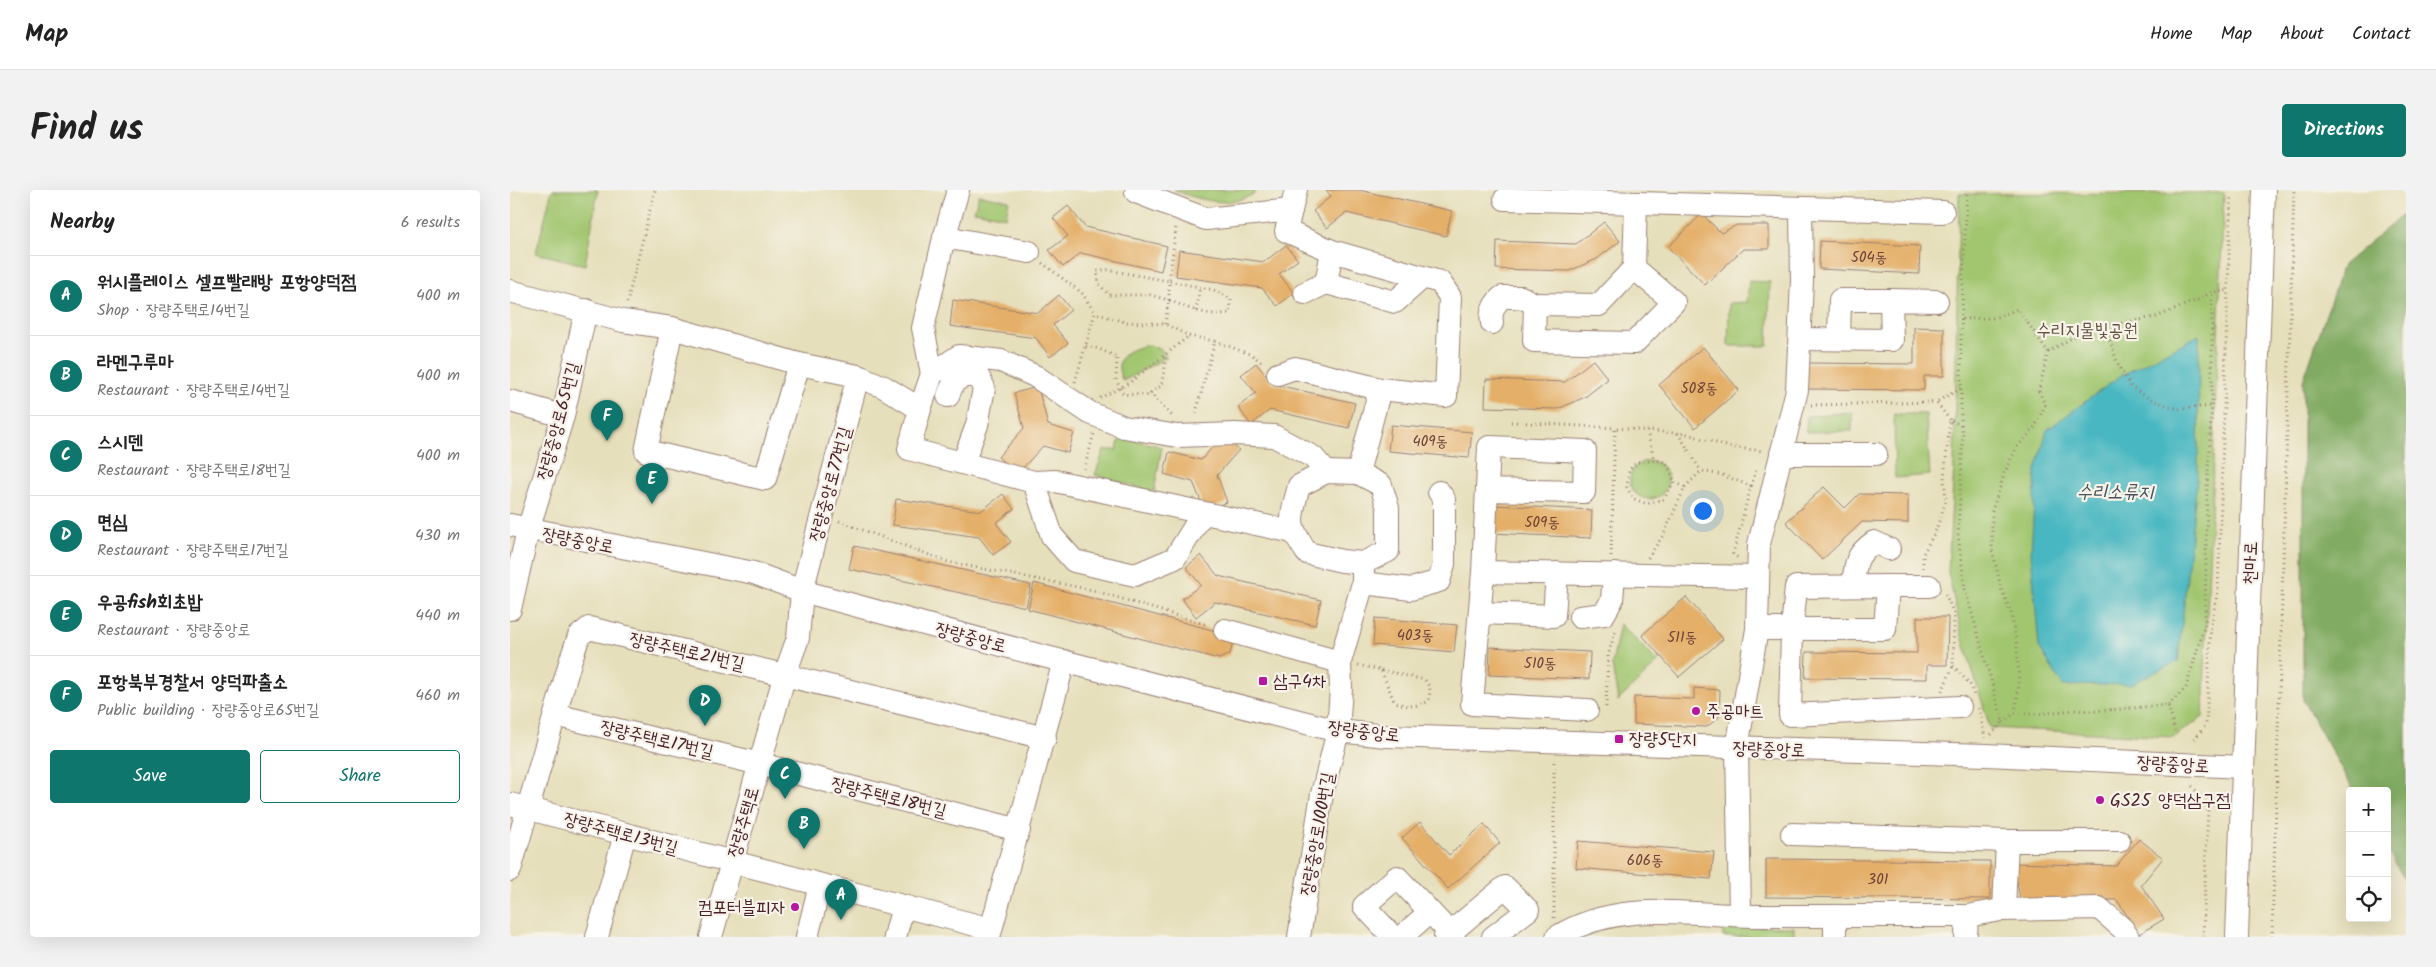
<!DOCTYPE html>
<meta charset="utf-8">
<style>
body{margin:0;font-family:Kalam,"Poor Story",sans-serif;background:#f2f2f2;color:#222}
.controls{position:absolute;right:15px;bottom:15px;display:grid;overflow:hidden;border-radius:5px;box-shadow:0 5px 20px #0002}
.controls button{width:45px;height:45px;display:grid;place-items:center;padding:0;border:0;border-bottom:1px solid #e0e0e0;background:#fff;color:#222;font:25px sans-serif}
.you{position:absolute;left:1192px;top:320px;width:18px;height:18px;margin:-12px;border:4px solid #fff;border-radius:50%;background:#1a73e8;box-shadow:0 0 0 8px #1a73e833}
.badge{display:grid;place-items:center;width:32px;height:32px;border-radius:50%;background:#0f766e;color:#fff;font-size:16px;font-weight:700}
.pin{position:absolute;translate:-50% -41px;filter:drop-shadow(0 1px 2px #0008)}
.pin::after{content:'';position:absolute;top:26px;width:18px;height:15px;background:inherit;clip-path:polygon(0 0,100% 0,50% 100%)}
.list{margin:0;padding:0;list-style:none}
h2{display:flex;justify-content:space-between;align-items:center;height:65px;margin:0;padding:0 20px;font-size:21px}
h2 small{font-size:16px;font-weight:400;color:#767676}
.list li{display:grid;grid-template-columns:32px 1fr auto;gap:15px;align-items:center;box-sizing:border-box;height:80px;padding:0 20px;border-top:1px solid #e0e0e0}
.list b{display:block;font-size:19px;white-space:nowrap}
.list p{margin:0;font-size:16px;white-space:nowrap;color:#767676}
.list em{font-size:16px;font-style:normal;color:#767676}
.actions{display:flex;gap:10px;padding:15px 20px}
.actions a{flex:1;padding:11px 0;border:1px solid #0f766e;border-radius:5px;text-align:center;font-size:18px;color:#0f766e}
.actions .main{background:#0f766e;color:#fff}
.icon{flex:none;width:28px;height:28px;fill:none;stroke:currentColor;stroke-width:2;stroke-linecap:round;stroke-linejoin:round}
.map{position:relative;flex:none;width:1896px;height:747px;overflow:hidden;border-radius:5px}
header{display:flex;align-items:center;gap:30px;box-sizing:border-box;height:70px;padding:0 25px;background:#fff;border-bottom:1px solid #e0e0e0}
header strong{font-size:24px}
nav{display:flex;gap:28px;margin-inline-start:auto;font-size:18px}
.intro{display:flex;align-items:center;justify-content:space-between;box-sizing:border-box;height:120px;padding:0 30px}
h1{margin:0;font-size:35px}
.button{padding:12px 22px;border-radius:5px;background:#0f766e;color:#fff;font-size:18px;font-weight:700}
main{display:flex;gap:30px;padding:0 30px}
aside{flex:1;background:#fff;border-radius:5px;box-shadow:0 5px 20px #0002}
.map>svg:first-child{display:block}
.green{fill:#a2c670;stroke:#76724e}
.forest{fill:#81ab62;stroke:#666546}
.water{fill:#49b7c1;stroke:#4a6b76}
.building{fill:#e4af67}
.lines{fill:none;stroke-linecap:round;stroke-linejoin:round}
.minor-casing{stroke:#987f73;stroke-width:24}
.path{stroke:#987f73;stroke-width:3;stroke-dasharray:1 4;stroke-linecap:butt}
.minor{stroke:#fff;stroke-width:22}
.poi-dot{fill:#b5179e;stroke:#f7f3e8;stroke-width:2}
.labels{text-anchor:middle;stroke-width:4.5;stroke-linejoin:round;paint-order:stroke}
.number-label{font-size:15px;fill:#70433a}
.park-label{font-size:18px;fill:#645140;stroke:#f7f3e8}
.street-label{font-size:18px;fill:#4a1f2b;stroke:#f7f3e8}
.poi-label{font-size:18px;fill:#4a1f2b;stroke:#f7f3e8;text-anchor:start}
.water-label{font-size:19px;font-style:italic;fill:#4a5460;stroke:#f7f3e8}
</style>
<header>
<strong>Map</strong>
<nav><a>Home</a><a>Map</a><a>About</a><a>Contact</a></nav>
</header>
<div class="intro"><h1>Find us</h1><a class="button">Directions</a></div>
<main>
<aside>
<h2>Nearby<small>6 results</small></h2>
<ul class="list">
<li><span class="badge">A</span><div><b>워시플레이스 셀프빨래방 포항양덕점</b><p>Shop · 장량주택로14번길</p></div><em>400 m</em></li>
<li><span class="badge">B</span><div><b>라멘구루마</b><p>Restaurant · 장량주택로14번길</p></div><em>400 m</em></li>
<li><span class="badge">C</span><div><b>스시덴</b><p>Restaurant · 장량주택로18번길</p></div><em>400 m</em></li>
<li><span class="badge">D</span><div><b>면심</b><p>Restaurant · 장량주택로17번길</p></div><em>430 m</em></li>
<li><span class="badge">E</span><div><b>우공fish회초밥</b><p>Restaurant · 장량중앙로</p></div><em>440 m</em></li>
<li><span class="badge">F</span><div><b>포항북부경찰서 양덕파출소</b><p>Public building · 장량중앙로65번길</p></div><em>460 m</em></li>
</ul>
<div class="actions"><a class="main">Save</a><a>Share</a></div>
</aside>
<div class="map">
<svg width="1896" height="747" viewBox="0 0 1896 747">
<rect width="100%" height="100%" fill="#f7f3e8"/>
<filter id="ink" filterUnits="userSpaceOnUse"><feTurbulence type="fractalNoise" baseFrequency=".02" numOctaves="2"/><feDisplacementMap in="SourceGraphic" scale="10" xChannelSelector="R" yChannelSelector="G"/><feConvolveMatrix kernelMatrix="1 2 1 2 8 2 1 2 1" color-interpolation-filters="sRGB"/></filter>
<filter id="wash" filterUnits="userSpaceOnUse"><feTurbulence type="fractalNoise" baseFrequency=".0096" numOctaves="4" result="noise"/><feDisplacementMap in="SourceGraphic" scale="20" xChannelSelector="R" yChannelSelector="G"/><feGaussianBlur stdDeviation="1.12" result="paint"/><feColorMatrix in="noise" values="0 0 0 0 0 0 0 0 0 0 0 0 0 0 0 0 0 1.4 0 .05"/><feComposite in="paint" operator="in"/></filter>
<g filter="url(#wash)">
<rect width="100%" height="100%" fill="#e6dfbb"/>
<g class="green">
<polygon points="42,0 88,0 75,75 26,63"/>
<path d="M664,0H740L745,3C720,19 689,10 664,0Z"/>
<polygon points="1714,3 1693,527 1663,547 1480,538 1452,446 1438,382 1444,275 1449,4"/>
<polygon points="469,5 499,10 496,27 464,21"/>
<polygon points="1239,91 1260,92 1258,156 1218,156 1219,113 1237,112"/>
<path d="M638,155L650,159L657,167L613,191C601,168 617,159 638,155Z"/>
<polygon points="1342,222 1342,241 1296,242 1297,226"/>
<polygon points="1384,224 1416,224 1420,285 1385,288"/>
<polygon points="610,246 652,257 644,302 585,285 594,260 607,260"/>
<circle cx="1139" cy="290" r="19"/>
<polygon points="1110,434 1148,472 1108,511 1102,475"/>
<polygon points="1213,736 1284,737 1284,747 1213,747"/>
</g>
<polygon class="forest" points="1896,22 1896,692 1877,659 1877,601 1844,601 1793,510 1793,191 1833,75"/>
<polygon class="water" points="1689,145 1688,281 1668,471 1621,494 1553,496 1529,457 1521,363 1526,280 1537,240 1610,186"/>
<g id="blocks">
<g class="building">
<polygon points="816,0 849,0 942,21 936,46 836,23 817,38 803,21 821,6"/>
<polygon points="558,16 575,37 657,56 651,81 571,63 553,77 539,60 558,46 543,28"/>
<polygon points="1192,24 1211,43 1227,35 1259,35 1259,59 1233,59 1195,95 1158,57"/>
<polygon points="1094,32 1110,51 1087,69 1059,81 986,79 987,51 1066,54"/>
<polygon points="1310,51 1410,56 1409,84 1309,79"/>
<polygon points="776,55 788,70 769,84 784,103 767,116 752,98 666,86 669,60 754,72"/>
<polygon points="549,105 561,120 543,135 558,153 540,167 526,148 440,136 443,110 528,123"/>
<polygon points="1404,137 1434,138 1434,186 1414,186 1414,200 1295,199 1295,173 1404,174"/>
<polygon points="1193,157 1229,200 1185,238 1149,195"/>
<polygon points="1083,170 1098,189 1075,207 1048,219 975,217 976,189 1055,192"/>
<polygon points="746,173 763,194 845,213 839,238 760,220 741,235 728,217 746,203 731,185"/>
<polygon points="528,197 538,235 564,243 558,263 533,256 507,284 488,267 514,238 504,203"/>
<polygon points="881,235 962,242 959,268 878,261"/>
<polygon points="712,246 729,260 707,285 717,312 695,321 683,292 654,284 659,262 691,270"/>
<polygon points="1314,297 1335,318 1349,304 1398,305 1398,333 1352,332 1312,370 1276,332"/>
<polygon points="493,304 504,319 486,333 501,352 483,365 469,347 383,335 386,309 471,321"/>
<polygon points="983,315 1082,320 1081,348 981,343"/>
<polygon points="344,356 521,395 516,417 339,379"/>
<polygon points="691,365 708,386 811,410 805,435 705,412 686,427 672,409 691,395 676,377"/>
<polygon points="524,393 725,446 720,464 709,469 518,419"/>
<polygon points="1176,407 1213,449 1169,487 1132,445"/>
<polygon points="1407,427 1438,427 1437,475 1417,475 1417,489 1295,488 1296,462 1407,463"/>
<polygon points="865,428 947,435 944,462 863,455"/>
<polygon points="980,457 1080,462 1079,489 979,485"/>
<polygon points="1184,498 1210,500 1209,527 1197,537 1124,534 1124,507 1184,509"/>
<polygon points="910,632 939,665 974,634 990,653 938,699 892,648"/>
<polygon points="1629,649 1653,668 1631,695 1654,729 1629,744 1607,710 1510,709 1504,673 1606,676"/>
<polygon points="1068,651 1204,662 1201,689 1066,678"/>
<polygon points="1256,669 1480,671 1480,709 1256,707"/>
</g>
</g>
</g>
<g filter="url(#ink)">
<use href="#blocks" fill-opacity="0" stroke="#987f73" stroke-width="1"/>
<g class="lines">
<g class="minor-casing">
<g id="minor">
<polyline points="786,0 776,41 822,61"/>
<polyline points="626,2 696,29 781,20"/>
<polyline points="995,9 1433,22"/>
<polyline points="434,47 519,62"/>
<polyline points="1124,78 1089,115 1025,114 1024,151 1124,153 1164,112 1124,78 1126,13"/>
<polyline points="0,101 113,131 162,138 289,174 348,186 374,197 410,219 399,259 524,292"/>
<polyline points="795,103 816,93"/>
<path d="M982,133C980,122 984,114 992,107H1011L1025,114"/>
<polyline points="162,138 136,261 255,289 289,174"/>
<polyline points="1290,149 1382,150 1381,110 1427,111"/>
<polyline points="1329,149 1330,110 1381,110"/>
<polyline points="422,184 413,138 433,52 448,0"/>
<polyline points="768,184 785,178 870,199"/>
<path d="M438,206C444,188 450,185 468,186L474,198L467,235L453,273"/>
<polyline points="0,211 53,226"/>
<polyline points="410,219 422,184 449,166 491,171 525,186 580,223 614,237 667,246 725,244 764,246 803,267 816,282"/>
<polyline points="1271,264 1366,264"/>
<path d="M816,282L848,283L871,295L878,318V361L853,373L832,371L797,363C777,333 780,330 789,296Z"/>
<polyline points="848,283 870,199 936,206 940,107 930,92 822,61 816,93 885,112 913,87"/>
<polyline points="693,323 665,368 625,385 564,371 542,346 524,292 545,291 783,342"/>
<polyline points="0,335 244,383 292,401 525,464 828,541 876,546 1476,565 1733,577"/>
<polyline points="973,382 979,257 1075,261 1074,302 977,300"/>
<polyline points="853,393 901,399 929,391 934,374 934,309 929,302"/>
<path d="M1343,396C1345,375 1345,365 1364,352L1379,359"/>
<polygon points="1378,396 1375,439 1282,439 1286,397"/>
<polyline points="1378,396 1419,396"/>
<polyline points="0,419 18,340 53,226 76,120"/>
<polyline points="971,423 1044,426 1047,383"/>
<polyline points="1070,427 1094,424 1102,410 1104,384"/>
<polyline points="1247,439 1282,439 1280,525 1450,517"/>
<polyline points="715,440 830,472"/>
<polyline points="1077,520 962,514 973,382 1248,387"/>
<polyline points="45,525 250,574 509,640"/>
<polyline points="0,614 481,739"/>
<polyline points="1282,644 1497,651"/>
<polyline points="0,680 61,469 69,446 79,438 535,548"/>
<polyline points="1494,720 1497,651 1609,651"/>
<polyline points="1230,725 1227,558 1247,439 1249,354 1287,200 1292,90 1291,18"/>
<polyline points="1457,726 1491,720 1589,718 1613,739 1618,747"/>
<polyline points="87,747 115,644"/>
<polyline points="201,747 275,484 288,448 292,401 348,186"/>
<polyline points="297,747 310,695"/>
<polyline points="385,747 393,716"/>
<polyline points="479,747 554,471"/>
<polyline points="789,747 812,604 828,541 831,498 830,472 853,393 853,373"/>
<polyline points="883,747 854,716 887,687 944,747"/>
<polyline points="891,747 920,722"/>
<polyline points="935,747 995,697 1018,720 983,747"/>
<path d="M1047,747C1109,709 1180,725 1248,726C1317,726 1387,726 1457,726L1456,747"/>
<polyline points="1325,747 1325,726"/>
<polyline points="1727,747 1754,0"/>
</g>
</g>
<g class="path">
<polyline points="532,73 572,103 585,123"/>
<polyline points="117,113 145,0"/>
<polyline points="686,121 690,97"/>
<polyline points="1452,129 1484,128 1508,119 1538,162 1529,201 1535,215 1525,237 1506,258 1495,282 1482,321 1482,359 1491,398 1501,423 1507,456 1509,494 1505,523"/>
<path d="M655,134L659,110C680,119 697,127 720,123L721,109L704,100L659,91V110L640,105H599L589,94L587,81L598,80L659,91L666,37"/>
<polyline points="1595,136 1607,172 1621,197 1642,210 1668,219 1702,216"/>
<polyline points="705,151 742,165 754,174"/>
<polyline points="576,156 589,159 607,167 606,190 613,204 637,205 651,196 655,177 655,165"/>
<polyline points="1538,162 1577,139 1646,127 1690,109 1702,102 1717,101"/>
<polyline points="565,192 585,123 615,132 655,134 679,146 705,151 685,226"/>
<polyline points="640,203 663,227"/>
<polyline points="590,208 619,193 679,146"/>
<polyline points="1301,215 1426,212"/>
<polyline points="1440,230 1426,212 1451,198"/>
<polyline points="1001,232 1105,238"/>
<polyline points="1451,235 1451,142 1457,0"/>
<polyline points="1137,241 1144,270"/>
<polyline points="1168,243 1191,281"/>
<polyline points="574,279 584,244"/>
<path d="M1164,292L1154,309L1137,314L1122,308L1117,297L1119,280L1127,272C1152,270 1156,266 1164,292L1175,297"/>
<polyline points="1241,296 1246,280"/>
<polyline points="329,331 438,372 583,400 697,435"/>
<polyline points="1101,366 1105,238 1177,244 1219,257 1253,261"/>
<polyline points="1138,368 1154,344 1175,297 1191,281 1212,285 1241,296 1223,364 1228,368"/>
<polyline points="1413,378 1413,364 1426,340 1436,311 1434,289 1440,230 1451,235 1453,245 1448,344 1455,399 1493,532 1479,547"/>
<path d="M848,475L871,480L884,511C898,518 905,517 919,511L920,498L915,490L871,480"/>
<polyline points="1443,476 1460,494 1464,505"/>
<polyline points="1432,501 1443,476 1444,424 1435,403"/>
<polyline points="1658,515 1676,498 1695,434 1697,299 1702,212 1702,102"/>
<polyline points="1096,517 1098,466 1106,439"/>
<polyline points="1469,518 1475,548"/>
<polyline points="1493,532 1505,523 1528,524 1563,520 1585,521 1658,515 1665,541"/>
<polyline points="1684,549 1696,535 1701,434 1708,401 1721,6"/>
<polyline points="1682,596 1698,616 1693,747"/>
<polyline points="1044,728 1044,569"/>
<polyline points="1762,747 1784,0"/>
</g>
<use href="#minor" class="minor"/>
</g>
</g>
<g class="poi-dot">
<rect x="748" y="486" width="10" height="10" rx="2.5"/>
<circle cx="1186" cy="521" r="5"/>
<rect x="1104" y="544" width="10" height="10" rx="2.5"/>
<circle cx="1590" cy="610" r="5"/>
<circle cx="285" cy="717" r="5"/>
</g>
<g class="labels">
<g class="number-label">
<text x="1359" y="72">504동</text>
<text x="1189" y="203">508동</text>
<text x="920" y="256">409동</text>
<text x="1032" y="337">509동</text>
<text x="905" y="450">403동</text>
<text x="1172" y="452">511동</text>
<text x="1030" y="478">510동</text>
<text x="1135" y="675">606동</text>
<text x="1368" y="694">301</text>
</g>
<g class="park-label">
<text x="1577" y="146">수리지물빛공원</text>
</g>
<g class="street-label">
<text transform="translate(48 231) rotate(-75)" y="6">장량중앙로65번길</text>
<text transform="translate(320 294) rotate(-75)" y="6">장량중앙로77번길</text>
<text transform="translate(68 350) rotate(11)" y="6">장량중앙로</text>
<text transform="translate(1740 373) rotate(-88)" y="6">천마로</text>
<text transform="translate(461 447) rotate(15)" y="6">장량중앙로</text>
<text transform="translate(177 461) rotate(13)" y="6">장량주택로21번길</text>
<text transform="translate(854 541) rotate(7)" y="6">장량중앙로</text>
<text transform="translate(147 549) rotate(13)" y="6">장량주택로17번길</text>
<text transform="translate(1259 559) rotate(2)" y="6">장량중앙로</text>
<text transform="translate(1663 574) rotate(3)" y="6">장량중앙로</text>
<text transform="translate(379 607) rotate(14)" y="6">장량주택로18번길</text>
<text transform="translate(233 632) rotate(-74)" y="6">장량주택로</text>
<text transform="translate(111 643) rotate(15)" y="6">장량주택로13번길</text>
<text transform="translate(807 644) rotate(-80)" y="6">장량중앙로100번길</text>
</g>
<g class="poi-label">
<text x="763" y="497">삼구4차</text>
<text x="1196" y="527">주공마트</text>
<text x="1119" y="555">장량5단지</text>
<text x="1600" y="616">GS25 양덕삼구점</text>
<text x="275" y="723" text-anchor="end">컴포터블피자</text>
</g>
<g class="water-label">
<text x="1605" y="308">수리소류지</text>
</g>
</g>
</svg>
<div class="controls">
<button>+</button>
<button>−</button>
<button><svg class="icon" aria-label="locate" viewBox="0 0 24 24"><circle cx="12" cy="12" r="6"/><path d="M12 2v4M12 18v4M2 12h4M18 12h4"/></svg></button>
</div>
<div class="you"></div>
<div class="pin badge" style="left:331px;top:730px">A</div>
<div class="pin badge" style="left:294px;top:659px">B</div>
<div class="pin badge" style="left:275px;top:609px">C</div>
<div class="pin badge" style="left:195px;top:536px">D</div>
<div class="pin badge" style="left:142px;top:314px">E</div>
<div class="pin badge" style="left:97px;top:251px">F</div>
</div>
</main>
